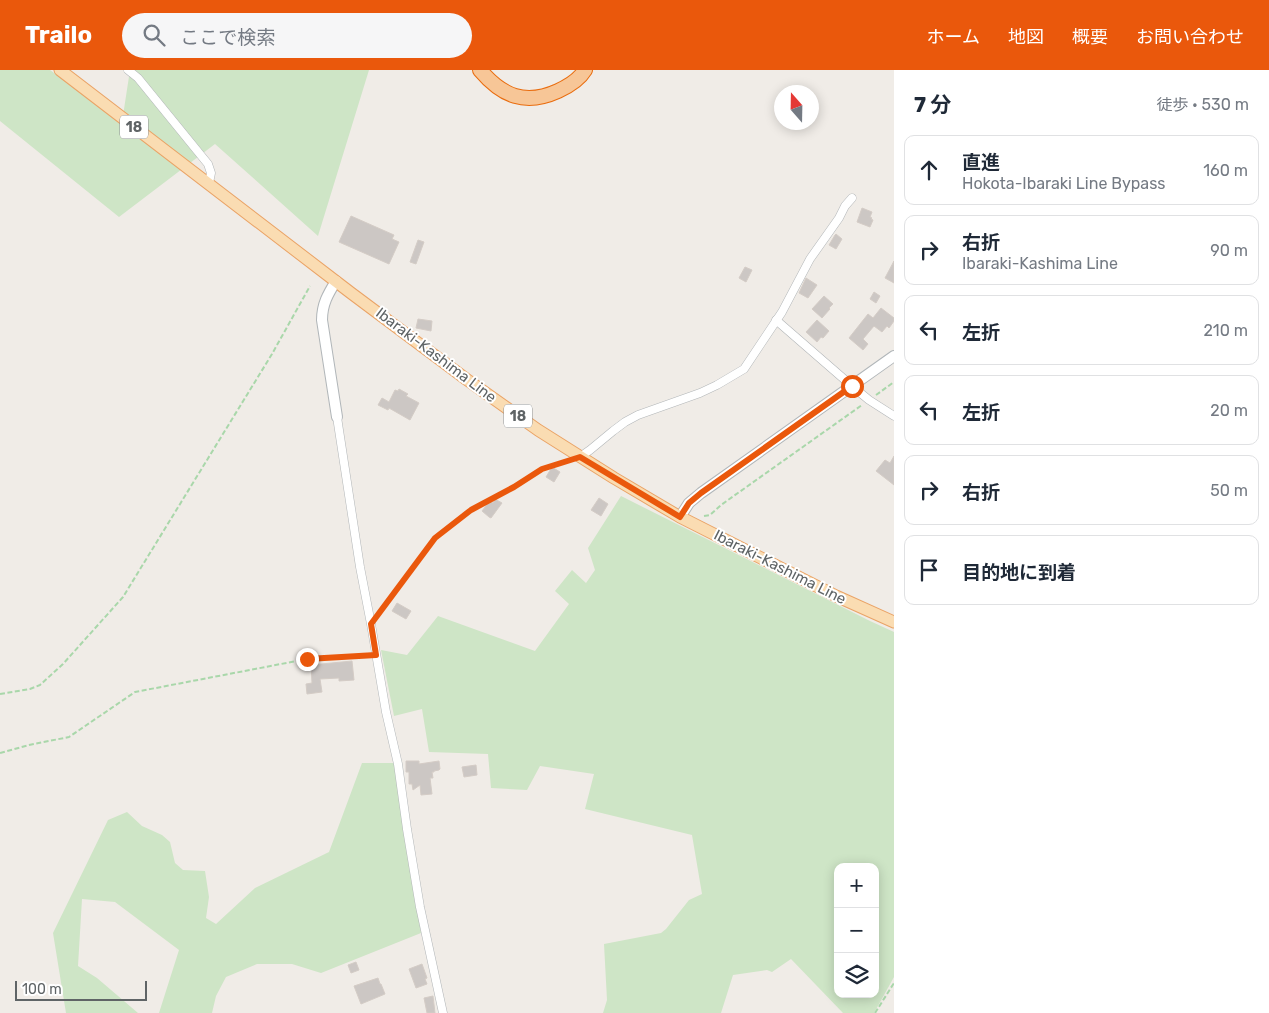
<!DOCTYPE html>
<html lang="ja">
<meta charset="utf-8">
<style>
body{margin:0;font-family:Rubik,"Noto Sans JP",sans-serif;background:#f6f6f7;color:#1f2937}
.controls{position:absolute;right:15px;bottom:15px;display:grid;overflow:hidden;border-radius:10px;box-shadow:0 2px 12px #0003}
.controls button{width:45px;height:45px;display:grid;place-items:center;padding:0;border:0;border-bottom:1px solid #e0e1e3;background:#fff;color:#1f2937;font:25px sans-serif}
.compass{position:absolute;left:774px;top:15px;width:45px;height:45px;border-radius:50%;background:#fff;box-shadow:0 2px 12px #0003;rotate:340deg}
.scale{position:absolute;left:15px;bottom:12px;width:132px;box-sizing:border-box;padding-left:5px;border:2px solid #5f6466;border-top:0;font-size:14px;line-height:18px;white-space:nowrap;color:#5f6466;-webkit-text-stroke:4px #fff;paint-order:stroke}
.stop{position:absolute;width:15px;height:15px;margin:-11px;border:4px solid #ea580c;border-radius:50%;background:#fff}
.stop.end{background:#ea580c;border-color:#fff;box-shadow:0 1px 5px #0008}
.list{margin:0;padding:0;list-style:none}
h2{display:flex;justify-content:space-between;align-items:center;height:65px;margin:0;padding:0 20px;font-size:21px}
h2 small{font-size:16px;font-weight:400;color:#747a83}
.list li{display:grid;grid-template-columns:32px 1fr auto;gap:15px;align-items:center;box-sizing:border-box;height:70px;margin:0 10px 10px;padding:0 10px;border:1px solid #e0e1e3;border-radius:10px}
.list b{display:block;font-size:19px;white-space:nowrap}
.list p{margin:0;font-size:16px;white-space:nowrap;color:#747a83}
.list em{font-size:16px;font-style:normal;color:#747a83}
.icon{flex:none;width:28px;height:28px;fill:none;stroke:currentColor;stroke-width:2;stroke-linecap:round;stroke-linejoin:round}
.map{position:relative;flex:none;width:894px;height:943px;overflow:hidden}
header{display:flex;align-items:center;gap:30px;box-sizing:border-box;height:70px;padding:0 25px;background:#ea580c;color:#fff}
header strong{font-size:24px}
nav{display:flex;gap:28px;margin-inline-start:auto;font-size:18px}
.search{width:350px;height:45px;background:#f6f6f7;display:flex;align-items:center;gap:12px;box-sizing:border-box;padding:0 18px;border-radius:28px;color:#747a83;font-size:19px}
main{display:flex}
aside{flex:1;background:#fff}
.map>svg:first-child{display:block}
.green{fill:#cee5c6;fill-rule:evenodd}
.building{fill:#ccc7c4;stroke:#d4ccc6}
.lines{fill:none;stroke-linecap:round;stroke-linejoin:round}
.street-casing{stroke:#b2b6b8;stroke-width:9}
.secondary-casing{stroke:#b1b6b9;stroke-width:12}
.primary-casing{stroke:#eaa366;stroke-width:13}
.highway-casing{stroke:#e96c0e;stroke-width:16}
.path{stroke:#a9d7aa;stroke-width:2;stroke-dasharray:5 2.5;stroke-linecap:butt}
.street{stroke:#fff;stroke-width:8}
.secondary{stroke:#fff;stroke-width:10}
.primary{stroke:#fadcb2;stroke-width:11}
.highway{stroke:#f7c697;stroke-width:14}
.route{stroke:#ea580c;stroke-width:6}
.labels{text-anchor:middle;stroke-width:4;stroke-linejoin:round;paint-order:stroke}
.shield{fill:#fff;stroke:#8f9294;stroke-width:1}
.shield-label{font-size:14px;font-weight:bold;fill:#5f6466}
.street-label{font-size:15px;fill:#5f6466;stroke:#fff}
</style>
<header>
<strong>Trailo</strong>
<div class="search"><svg class="icon" aria-label="search" viewBox="0 0 24 24"><circle cx="10" cy="10" r="6"/><path d="M15 15l6 6"/></svg>ここで検索</div>
<nav><a>ホーム</a><a>地図</a><a>概要</a><a>お問い合わせ</a></nav>
</header>
<main>
<div class="map">
<svg width="894" height="943" viewBox="0 0 894 943">
<rect width="100%" height="100%" fill="#f0ece7"/>
<g class="green">
<polygon points="0,0 50,0 122,52 130,0 369,0 318,166 215,74 119,147 0,51"/>
<path d="M621,426L870,551L894,562V907L874,943H843L791,889L772,902L767,900L733,905L721,943H603L607,930L604,874L661,863L666,859L689,830L702,824L692,765L585,739L594,704L540,696L527,720L491,718L488,684L429,682L422,639L394,646L381,580L407,585L438,546L535,581L569,534L555,521L572,500L586,513L595,500L588,478ZM838,797H875V924H838Z"/>
<polygon points="362,693 394,693 421,863 321,903 292,894 257,894 226,907 216,926 212,943 159,943 179,880 115,832 82,829 78,896 97,908 138,943 66,943 53,863 108,750 127,742 142,756 162,765 170,772 175,793 183,800 205,801 209,827 206,848 216,854 255,818 329,782"/>
</g>
<g class="building">
<polygon points="862,138 872,142 870,147 872,148 871,149 873,150 870,157 857,152"/>
<polygon points="351,146 394,165 392,169 399,172 389,194 339,172"/>
<polygon points="836,164 842,169 836,179 829,175 835,165"/>
<polygon points="418,170 424,172 416,194 410,192"/>
<polygon points="894,191 894,213 885,208"/>
<polygon points="745,197 752,200 746,212 739,208"/>
<polygon points="806,208 817,215 808,228 799,223"/>
<polygon points="874,222 880,226 876,233 870,229"/>
<polygon points="824,226 833,234 829,238 830,239 822,248 812,239"/>
<polygon points="881,238 894,248 894,251 889,258 887,256 882,262 874,256 863,269 868,274 863,280 849,268 868,244 873,248"/>
<polygon points="418,249 432,251 431,261 416,258"/>
<polygon points="817,250 829,261 823,268 821,267 817,272 806,262"/>
<polygon points="399,319 408,324 406,326 419,333 410,350 389,338 388,340 378,335 382,328 389,332 395,320 398,321"/>
<polygon points="894,386 894,415 876,401 885,390 890,393"/>
<polygon points="552,397 560,402 554,412 546,407"/>
<polygon points="599,428 608,434 601,446 591,440"/>
<polygon points="495,429 502,433 491,448 489,447 482,441 488,433 489,434 491,432 493,433"/>
<polygon points="397,533 411,541 406,549 392,541"/>
<polygon points="352,591 354,610 339,611 339,608 320,609 322,622 307,624 306,614 312,613 311,595"/>
<polygon points="406,691 419,691 419,694 439,691 440,699 439,700 434,701 434,702 432,702 433,708 430,708 432,724 421,725 420,715 413,720 412,714 409,714 409,702 406,702"/>
<polygon points="476,695 477,705 464,707 462,697"/>
<polygon points="356,892 359,900 351,903 348,895"/>
<polygon points="422,894 427,908 425,909 427,914 416,918 409,899"/>
<polygon points="378,908 380,914 381,914 385,924 361,934 354,916"/>
<polygon points="433,926 435,943 427,943 424,928"/>
</g>
<g class="lines">
<g class="street-casing">
<g id="street">
<polyline points="128,0 138,8 208,94 211,103 209,113"/>
<polyline points="776,250 852,316 869,330 894,346"/>
<polyline points="337,347 360,497 371,554 386,642 398,694 407,759 420,837 443,943"/>
<polyline points="580,387 590,380 613,361 625,352 638,345 700,323 717,315 744,299 782,242 810,189 839,148 845,136 852,128"/>
</g>
</g>
<g class="secondary-casing">
<g id="secondary">
<path d="M336,211C328,224 322,234 322,250L337,347"/>
<polyline points="680,447 689,433 701,423 894,286"/>
</g>
</g>
<g class="primary-casing">
<polyline id="primary" points="60,0 351,223 466,309 538,360 614,408 680,447 836,526 894,552"/>
</g>
<g class="highway-casing">
<path id="highway" d="M480,0C502,26 525,36 558,21C569,16 579,10 585,0"/>
</g>
<g class="path">
<polyline points="876,325 894,312"/>
<polyline points="704,446 710,445 721,435 862,335"/>
<polyline points="378,544 435,468 471,440 514,417 542,399 568,391"/>
<polyline points="0,624 30,619 40,615 63,594 123,527 272,284 310,216"/>
<polyline points="0,683 29,675 69,667 135,622 307,589 369,585"/>
<polyline points="875,943 894,913"/>
</g>
<use href="#street" class="street"/>
<use href="#secondary" class="secondary"/>
<use href="#primary" class="primary"/>
<use href="#highway" class="highway"/>
</g>
<g class="lines">
<polyline class="route" points="307,589 376,585 371,554 435,468 471,440 514,417 542,399 580,387 680,447 689,433 701,423 852,316"/>
</g>
<g class="labels">
<g class="shield">
<rect x="120" y="45.5" width="28" height="23" rx="4"/>
<rect x="504" y="334.5" width="28" height="23" rx="4"/>
</g>
<g class="shield-label">
<text x="134" y="62">18</text>
<text x="518" y="351">18</text>
</g>
<g class="street-label">
<text transform="translate(436 285) rotate(37)" y="5">Ibaraki-Kashima Line</text>
<text transform="translate(780 497) rotate(27)" y="5">Ibaraki-Kashima Line</text>
</g>
</g>
</svg>
<div class="controls">
<button>+</button>
<button>−</button>
<button><svg class="icon" aria-label="layers" viewBox="0 0 24 24"><path d="M12 4l9 5-9 5-9-5zM3 14l9 5 9-5"/></svg></button>
</div>
<svg class="compass" viewBox="-18 -18 36 36"><path d="M0-13l5 13h-10z" fill="#e53935"/><path d="M0 13l5-13h-10z" fill="#747a83"/></svg>
<div class="scale">100 m</div>
<div class="stop" style="left:852px;top:316px"></div>
<div class="stop end" style="left:307px;top:589px"></div>
</div>
<aside>
<h2>7 分<small>徒歩 · 530 m</small></h2>
<ul class="list">
<li><svg class="icon" aria-label="ahead" viewBox="0 0 24 24"><path d="M12 20V5M6 11l6-6 6 6"/></svg><div><b>直進</b><p>Hokota-Ibaraki Line Bypass</p></div><em>160 m</em></li>
<li><svg class="icon" aria-label="right" viewBox="0 0 24 24"><path d="M7 20v-9h11M14 6l5 5-5 5"/></svg><div><b>右折</b><p>Ibaraki-Kashima Line</p></div><em>90 m</em></li>
<li><svg class="icon" aria-label="left" viewBox="0 0 24 24"><path d="M17 20v-9H6M10 6l-5 5 5 5"/></svg><div><b>左折</b></div><em>210 m</em></li>
<li><svg class="icon" aria-label="left" viewBox="0 0 24 24"><path d="M17 20v-9H6M10 6l-5 5 5 5"/></svg><div><b>左折</b></div><em>20 m</em></li>
<li><svg class="icon" aria-label="right" viewBox="0 0 24 24"><path d="M7 20v-9h11M14 6l5 5-5 5"/></svg><div><b>右折</b></div><em>50 m</em></li>
<li><svg class="icon" aria-label="arrive" viewBox="0 0 24 24"><path d="M6 21V4h12l-3 4 3 4H6"/></svg><div><b>目的地に到着</b></div></li>
</ul>
</aside>
</main>
